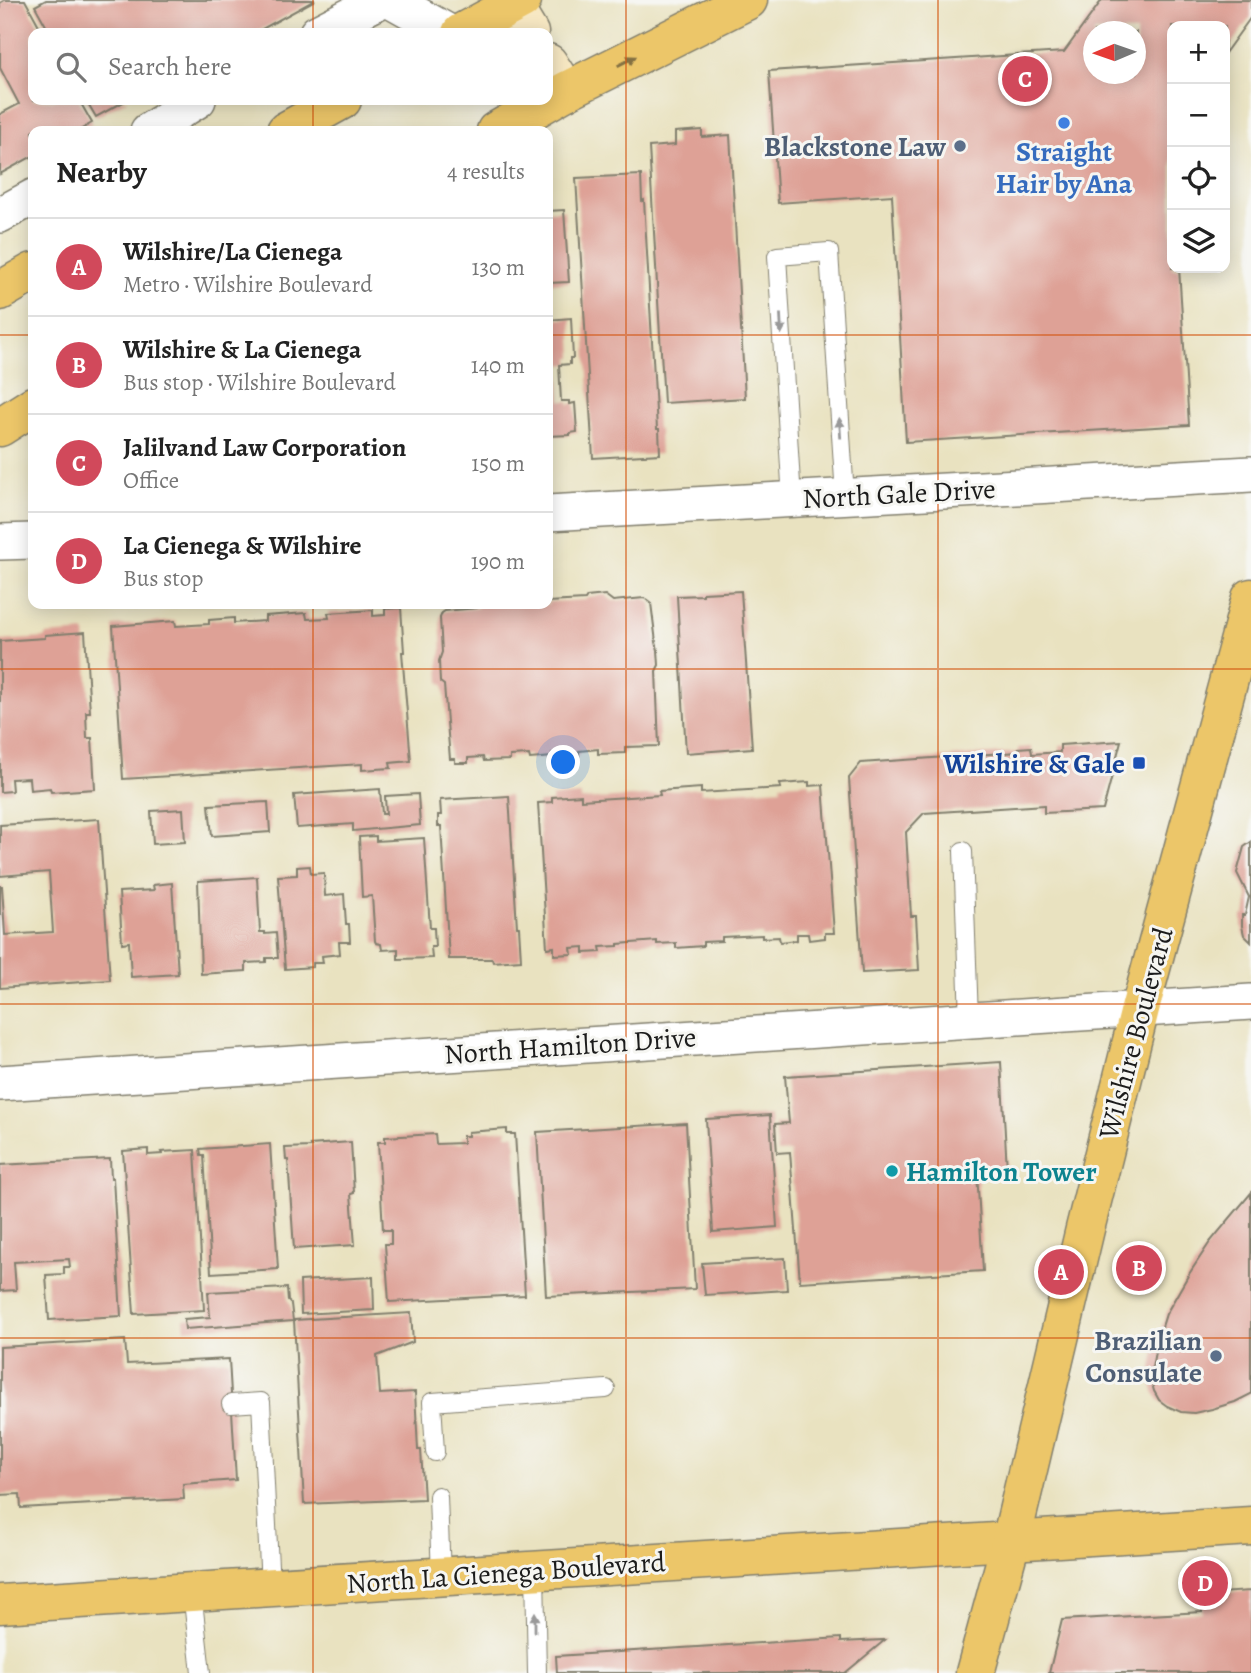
<!DOCTYPE html>
<meta charset="utf-8">
<style>
body{margin:0;font-family:Alegreya,serif;background:#f6f6f6;color:#222}
.controls{position:absolute;right:21px;top:21px;display:grid;overflow:hidden;border-radius:14px;box-shadow:0 4px 18px #0003}
.controls button{width:63px;height:63px;display:grid;place-items:center;padding:0;border:0;border-bottom:2px solid #e0e0e0;background:#fff;color:#222;font:35px sans-serif}
.compass{position:absolute;left:1083px;top:21px;width:63px;height:63px;border-radius:50%;background:#fff;box-shadow:0 4px 18px #0003;rotate:268deg}
.you{position:absolute;left:564px;top:763px;width:24px;height:24px;margin:-18px;border:5px solid #fff;border-radius:50%;background:#1a73e8;box-shadow:0 0 0 10px #1a73e833}
.badge{display:grid;place-items:center;width:46px;height:46px;border-radius:50%;background:#d1495b;color:#fff;font-size:23px;font-weight:700}
.pin{position:absolute;translate:-50% -50%;border:4px solid #fff;box-shadow:0 2px 7px #0006}
.list{margin:0;padding:0;list-style:none}
h2{display:flex;justify-content:space-between;align-items:center;height:91px;margin:0;padding:0 28px;font-size:30px}
h2 small{font-size:23px;font-weight:400;color:#767676}
.list li{display:grid;grid-template-columns:46px 1fr auto;gap:21px;align-items:center;box-sizing:border-box;height:98px;padding:0 28px;border-top:2px solid #e0e0e0}
.list b{display:block;font-size:26px;white-space:nowrap}
.list p{margin:0;font-size:23px;white-space:nowrap;color:#767676}
.list em{font-size:23px;font-style:normal;color:#767676}
.icon{flex:none;width:38px;height:38px;fill:none;stroke:currentColor;stroke-width:2;stroke-linecap:round;stroke-linejoin:round}
.map{position:relative;flex:none;width:1251px;height:1673px;overflow:hidden}
.search{position:absolute;background:#fff;box-shadow:0 4px 18px #0003;left:28px;top:28px;width:525px;height:77px;display:flex;align-items:center;gap:18px;box-sizing:border-box;padding:0 24px;border-radius:14px;color:#767676;font-size:26px}
.panel{position:absolute;background:#fff;box-shadow:0 4px 18px #0003;left:28px;top:126px;width:525px;height:483px;border-radius:14px}
.map>svg:first-child{display:block}
.building{fill:#dea196;fill-rule:evenodd}
.lines{fill:none;stroke-linecap:round;stroke-linejoin:round}
.lane-casing{stroke:#827f6e;stroke-width:20}
.street-casing{stroke:#827f6e;stroke-width:38}
.secondary-casing{stroke:#827f6e;stroke-width:41}
.primary-casing{stroke:#827f6e;stroke-width:41}
.lane{stroke:#fff;stroke-width:18}
.street{stroke:#fff;stroke-width:35}
.secondary{stroke:#f7e8c3;stroke-width:38}
.primary{stroke:#ecc669;stroke-width:38}
.oneway{fill:#847142}
.oneway2{fill:#999}
.grid{fill:none;stroke:#d4530e;stroke-width:2;stroke-opacity:0.55}
.shop-dot{fill:#3f7fe0;stroke:#f6f6f2;stroke-width:2.5}
.service-dot{fill:#5c6f8a;stroke:#f6f6f2;stroke-width:2.5}
.transit-dot{fill:#1a4fb4;stroke:#f6f6f2;stroke-width:2.5}
.culture-dot{fill:#0f9aa8;stroke:#f6f6f2;stroke-width:2.5}
.labels{text-anchor:middle;stroke-width:6;stroke-linejoin:round;paint-order:stroke}
.service-label{font-size:28px;font-weight:bold;fill:#4e5e75;stroke:#f6f6f2;text-anchor:end}
.shop-label{font-size:28px;font-weight:bold;fill:#366cbe;stroke:#f6f6f2}
.street-label{font-size:28px;fill:#1c1c1c;stroke:#f6f6f2}
.transit-label{font-size:28px;font-weight:bold;fill:#164399;stroke:#f6f6f2;text-anchor:end}
.culture-label{font-size:28px;font-weight:bold;fill:#0d838f;stroke:#f6f6f2;text-anchor:start}
</style>
<div class="map">
<svg width="1251" height="1673" viewBox="0 0 1251 1673">
<rect width="100%" height="100%" fill="#f6f6f2"/>
<filter id="ink" filterUnits="userSpaceOnUse"><feTurbulence type="fractalNoise" baseFrequency=".0143" numOctaves="2"/><feDisplacementMap in="SourceGraphic" scale="14" xChannelSelector="R" yChannelSelector="G"/><feConvolveMatrix kernelMatrix="1 2 1 2 8 2 1 2 1" color-interpolation-filters="sRGB"/></filter>
<filter id="wash" filterUnits="userSpaceOnUse"><feTurbulence type="fractalNoise" baseFrequency=".00686" numOctaves="4" result="noise"/><feDisplacementMap in="SourceGraphic" scale="28" xChannelSelector="R" yChannelSelector="G"/><feGaussianBlur stdDeviation="1.57" result="paint"/><feColorMatrix in="noise" values="0 0 0 0 0 0 0 0 0 0 0 0 0 0 0 0 0 1.4 0 .05"/><feComposite in="paint" operator="in"/></filter>
<g filter="url(#wash)">
<rect width="100%" height="100%" fill="#e9e2c0"/>
<g id="blocks">
<g class="building">
<polygon points="5,0 25,0 43,33 33,33 33,100 79,100 92,123 78,131 33,131 33,156 0,174 0,114 19,104 0,68 0,3"/>
<polygon points="46,0 315,0 255,33 50,33 35,6"/>
<path d="M1102,0H1251V17L1225,53V26H1172V126L1171,129L1172,154V268H1179L1189,425L906,442L892,195L778,203L769,71L1064,52ZM1094,32H1136V74H1094Z"/>
<polygon points="86,100 127,100 96,117"/>
<polygon points="702,130 702,137 730,135 745,398 664,403 649,147 675,145 675,132"/>
<polygon points="641,175 642,201 644,200 657,429 659,429 660,454 593,458 576,178"/>
<polygon points="564,210 569,282 548,283 548,211"/>
<polygon points="571,318 573,358 570,358 570,364 559,365 561,401 569,401 569,404 575,403 577,432 570,433 570,435 548,436 548,320"/>
<polygon points="741,591 752,748 686,753 677,596 703,595 703,593"/>
<polygon points="605,595 613,601 644,598 651,603 656,642 658,650 659,665 656,671 659,746 625,747 625,753 598,754 598,749 579,751 579,756 557,757 557,753 552,753 552,757 530,759 529,755 510,756 510,760 484,761 483,757 468,758 468,763 455,763 455,759 450,759 444,685 440,682 439,661 442,652 440,618 442,613 445,611 477,608 479,604 548,604 548,602 585,600 587,597"/>
<polygon points="401,608 404,652 402,652 411,761 390,763 391,768 362,770 362,764 123,779 113,626 175,621 176,626 209,624 209,620 234,618 234,623 265,621 265,616 306,613 307,619 329,618 328,613 373,610 373,616 385,615 385,609"/>
<polygon points="85,632 90,712 86,712 87,738 92,738 95,789 51,792 50,788 30,790 29,778 11,779 12,791 0,792 0,641 45,638 45,635"/>
<polygon points="1121,741 1103,810 1044,813 1044,805 924,813 906,832 911,916 916,916 919,970 862,973 849,778 861,763 1018,752 1018,748 1031,747 1032,754 1060,752 1060,745"/>
<polygon points="809,782 809,786 823,785 834,933 825,933 825,938 809,940 808,934 797,934 797,940 780,942 779,937 762,938 762,935 722,937 722,941 703,942 703,946 676,948 676,943 657,944 657,941 618,944 618,946 600,947 601,952 584,953 584,947 571,948 572,954 554,955 554,947 547,948 538,803 552,802 552,797 581,795 581,800 660,795 659,791 701,788 701,793 781,788 780,784"/>
<polygon points="380,789 382,814 386,814 385,796 418,794 420,825 353,831 353,824 297,828 294,795"/>
<polygon points="509,796 517,927 519,927 521,960 493,962 492,959 449,959 441,826 438,826 438,815 441,815 440,800"/>
<polygon points="268,802 270,832 212,836 209,805"/>
<polygon points="183,809 185,842 153,844 151,811"/>
<polygon points="99,819 110,980 0,988 0,886 2,886 5,935 53,932 49,872 0,876 0,825"/>
<polygon points="376,836 376,841 424,838 430,928 434,928 435,947 431,947 432,958 398,959 398,949 382,950 381,944 376,943 375,941 372,896 362,897 359,837"/>
<polygon points="1251,842 1251,942 1244,935 1242,926 1242,915 1245,915 1249,897 1237,873 1244,847"/>
<polygon points="310,866 311,874 324,873 325,896 344,894 346,924 349,924 350,942 339,942 340,954 322,956 323,963 313,963 313,967 285,969 278,876 297,875 297,867"/>
<polygon points="257,877 260,932 265,932 265,934 276,933 278,958 266,958 266,962 246,963 246,971 201,974 198,881"/>
<polygon points="172,883 178,974 131,977 129,942 122,943 119,892 154,890 153,885"/>
<polygon points="1001,1062 1007,1170 977,1172 983,1271 800,1282 790,1152 777,1153 775,1124 789,1123 785,1076"/>
<polygon points="770,1115 777,1227 713,1232 706,1119"/>
<polygon points="686,1123 695,1289 546,1296 537,1132"/>
<polygon points="507,1129 507,1134 515,1134 525,1295 389,1302 385,1244 391,1244 391,1230 383,1230 378,1142 385,1142 385,1137 435,1134 436,1144 463,1143 463,1136 468,1136 468,1132"/>
<polygon points="351,1142 354,1193 351,1194 355,1245 294,1249 288,1160 286,1160 285,1148 311,1147 310,1145"/>
<polygon points="270,1144 278,1269 211,1273 204,1155 201,1155 200,1149"/>
<polygon points="148,1149 148,1155 162,1154 161,1152 195,1150 204,1310 134,1314 123,1151"/>
<polygon points="110,1159 111,1178 113,1178 121,1316 49,1320 46,1275 64,1274 64,1267 70,1267 69,1259 14,1262 16,1290 0,1291 0,1165"/>
<polygon points="1251,1193 1251,1394 1235,1402 1212,1409 1194,1413 1181,1412 1167,1406 1159,1400 1154,1391 1151,1380 1152,1368 1156,1346 1166,1314 1189,1274 1210,1242"/>
<polygon points="785,1258 787,1290 705,1295 702,1263"/>
<polygon points="373,1277 374,1310 301,1314 300,1281"/>
<polygon points="287,1288 288,1301 291,1304 293,1321 185,1329 184,1319 210,1317 208,1292"/>
<polygon points="411,1313 413,1342 377,1356 380,1394 415,1392 418,1450 421,1450 424,1499 304,1504 294,1320"/>
<polygon points="125,1340 127,1364 229,1359 236,1480 183,1484 184,1499 21,1508 20,1494 0,1495 0,1347"/>
<polygon points="1251,1591 1251,1673 1049,1673 1062,1620 1202,1612 1201,1594"/>
<polygon points="841,1638 841,1642 885,1640 845,1673 557,1673 556,1656"/>
</g>
</g>
</g>
<g filter="url(#ink)">
<use href="#blocks" fill-opacity="0" stroke="#827f6e" stroke-width="2"/>
<g class="lines">
<g class="lane-casing">
<g id="lane">
<polyline points="792,500 777,256 829,252 845,496"/>
<polyline points="963,851 969,1019"/>
<polyline points="231,1404 261,1402 270,1587"/>
<polyline points="435,1452 432,1402 606,1389"/>
<polyline points="438,1496 441,1577"/>
<polyline points="535,1571 537,1673"/>
<polyline points="192,1592 201,1673"/>
</g>
</g>
<g class="street-casing">
<g id="street">
<polyline points="391,0 450,33"/>
<polyline points="317,33 381,0"/>
<polyline points="148,131 198,100"/>
<polyline points="0,215 33,197"/>
<polyline points="548,513 1251,474"/>
<polyline points="0,542 33,541"/>
<polyline points="0,1083 1251,1002"/>
</g>
</g>
<g class="secondary-casing">
<g id="secondary">
<polyline points="509,0 529,33"/>
<polyline points="548,63 566,91"/>
</g>
</g>
<g class="primary-casing">
<g id="primary">
<polyline points="461,33 522,0"/>
<polyline points="286,131 342,100"/>
<polyline points="496,131 566,91 748,0"/>
<polyline points="0,291 33,272"/>
<polyline points="0,427 33,406"/>
<polyline points="0,1604 1251,1526"/>
<polyline points="975,1673 1011,1541 1085,1229 1140,1009 1251,598"/>
</g>
</g>
<use href="#lane" class="lane"/>
<use href="#street" class="street"/>
<use href="#secondary" class="secondary"/>
<use href="#primary" class="primary"/>
</g>
<defs><path id="oneway-solid" d="M-6-.8H1V-3.2L6.5 0L1 3.2V.8H-6Z" transform="scale(1.75)"/></defs>
<use class="oneway" href="#oneway-solid" transform="translate(627 61) rotate(-27)"/>
<g class="oneway2">
<use href="#oneway-solid" transform="translate(781 324) rotate(87)"/>
<use href="#oneway-solid" transform="translate(840 428) rotate(-94)"/>
<use href="#oneway-solid" transform="translate(535 1622) rotate(-90)"/>
</g>
</g>
<path class="grid" d="M313,0V33M626,0V1673M938,0V1673M313,100V131M0,335H33M548,335H1251M313,604V1673M0,669H1251M0,1004H1251M0,1338H1251"/>
<circle class="shop-dot" cx="1064" cy="123" r="7"/>
<g class="service-dot">
<circle cx="960" cy="146" r="7"/>
<circle cx="1216" cy="1356" r="7"/>
</g>
<rect class="transit-dot" x="1132" y="756" width="14" height="14" rx="3.5"/>
<circle class="culture-dot" cx="892" cy="1171" r="7"/>
<g class="labels">
<g class="service-label">
<text x="946" y="156">Blackstone Law</text>
<text x="1202" y="1350">Brazilian<tspan x="1202" dy="32">Consulate</tspan></text>
</g>
<g class="shop-label">
<text x="1064" y="161">Straight<tspan x="1064" dy="32">Hair by Ana</tspan></text>
</g>
<g class="street-label">
<text transform="translate(899 493) rotate(-3)" y="10">North Gale Drive</text>
<text transform="translate(1135 1033) rotate(-75)" y="10">Wilshire Boulevard</text>
<text transform="translate(570 1045) rotate(-4)" y="10">North Hamilton Drive</text>
<text transform="translate(506 1572) rotate(-4)" y="10">North La Cienega Boulevard</text>
</g>
<g class="transit-label">
<text x="1125" y="773">Wilshire &amp; Gale</text>
</g>
<g class="culture-label">
<text x="906" y="1181">Hamilton Tower</text>
</g>
</g>
</svg>
<div class="controls">
<button>+</button>
<button>−</button>
<button><svg class="icon" aria-label="locate" viewBox="0 0 24 24"><circle cx="12" cy="12" r="6"/><path d="M12 2v4M12 18v4M2 12h4M18 12h4"/></svg></button>
<button><svg class="icon" aria-label="layers" viewBox="0 0 24 24"><path d="M12 4l9 5-9 5-9-5zM3 14l9 5 9-5"/></svg></button>
</div>
<svg class="compass" viewBox="-18 -18 36 36"><path d="M0-13l5 13h-10z" fill="#e53935"/><path d="M0 13l5-13h-10z" fill="#767676"/></svg>
<div class="you"></div>
<div class="pin badge" style="left:1061px;top:1272px">A</div>
<div class="pin badge" style="left:1139px;top:1268px">B</div>
<div class="pin badge" style="left:1025px;top:79px">C</div>
<div class="pin badge" style="left:1205px;top:1583px">D</div>
<div class="search"><svg class="icon" aria-label="search" viewBox="0 0 24 24"><circle cx="10" cy="10" r="6"/><path d="M15 15l6 6"/></svg>Search here</div>
<section class="panel">
<h2>Nearby<small>4 results</small></h2>
<ul class="list">
<li><span class="badge">A</span><div><b>Wilshire/La Cienega</b><p>Metro · Wilshire Boulevard</p></div><em>130 m</em></li>
<li><span class="badge">B</span><div><b>Wilshire &amp; La Cienega</b><p>Bus stop · Wilshire Boulevard</p></div><em>140 m</em></li>
<li><span class="badge">C</span><div><b>Jalilvand Law Corporation</b><p>Office</p></div><em>150 m</em></li>
<li><span class="badge">D</span><div><b>La Cienega &amp; Wilshire</b><p>Bus stop</p></div><em>190 m</em></li>
</ul>
</section>
</div>
